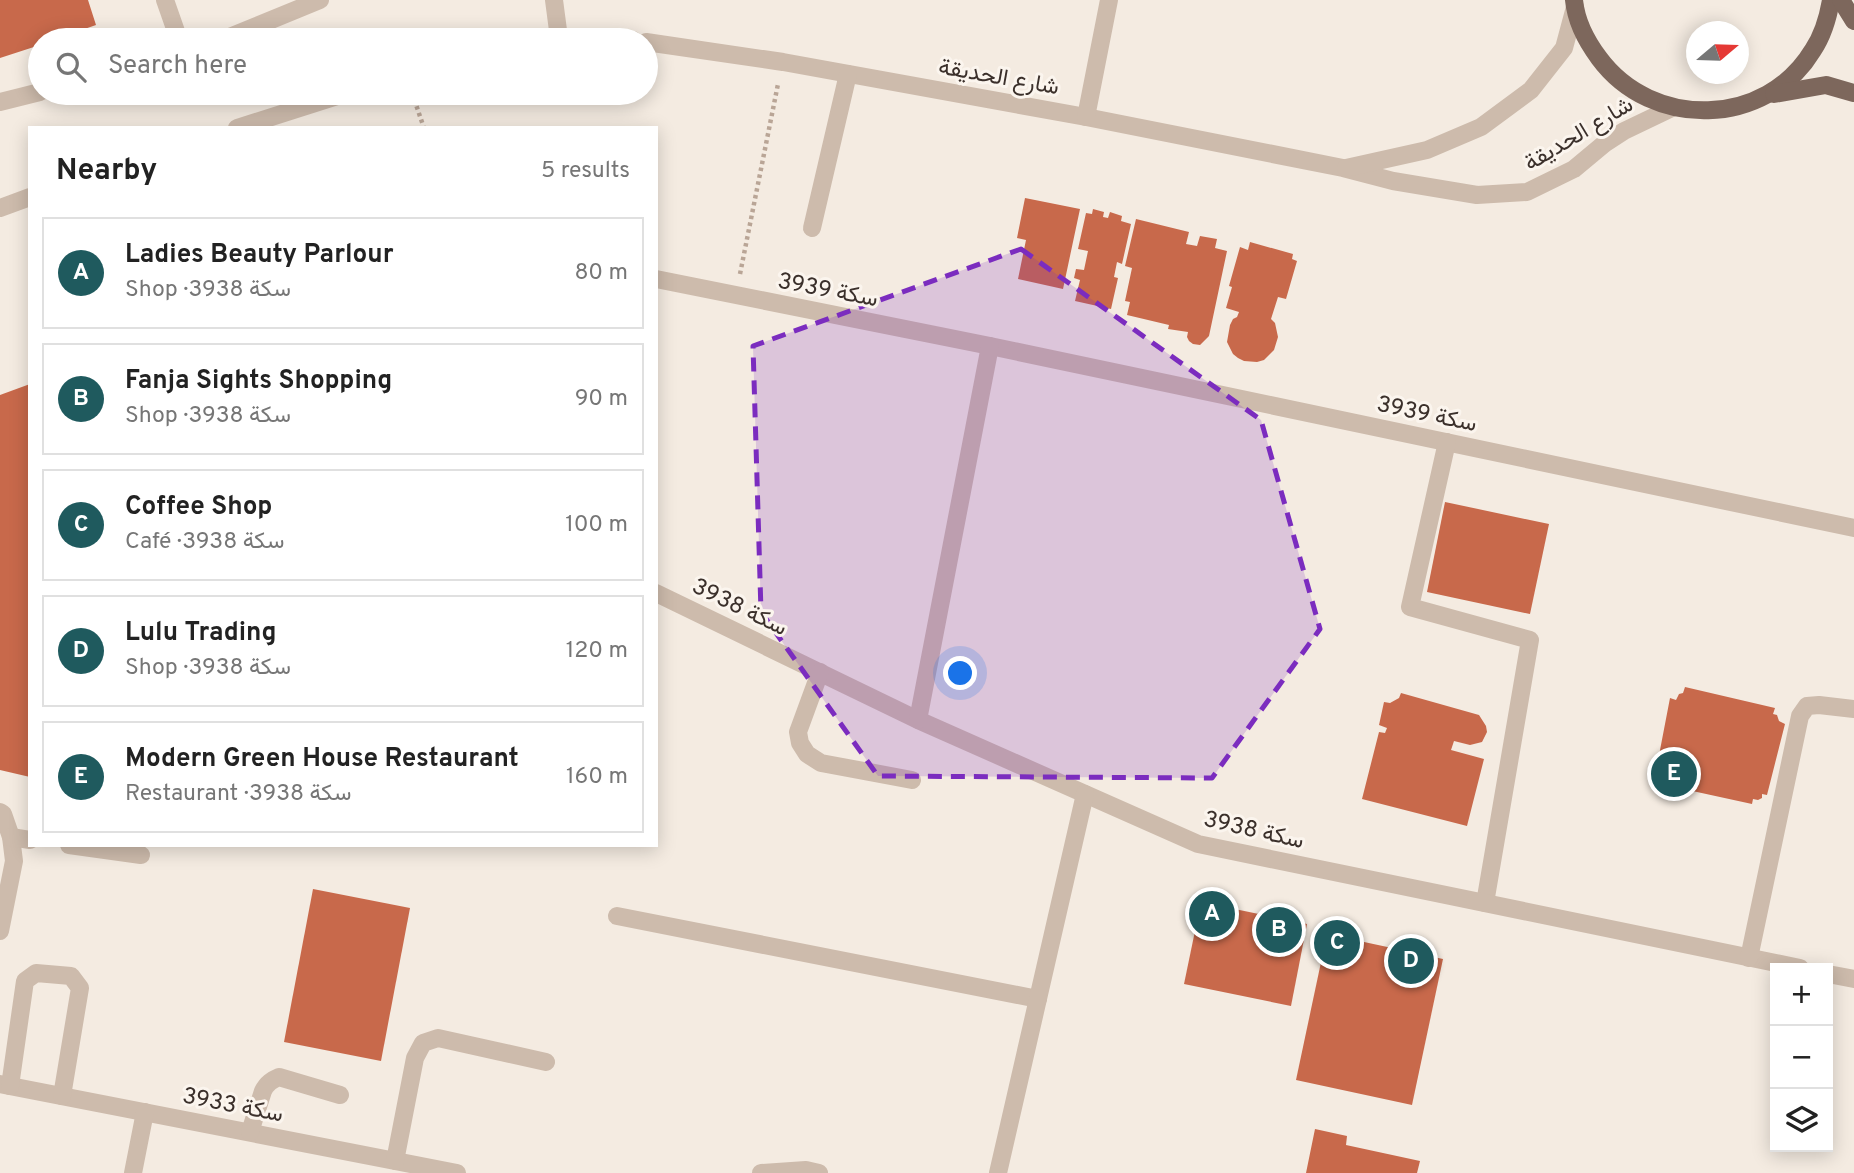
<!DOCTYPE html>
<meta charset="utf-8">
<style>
body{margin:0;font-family:Overpass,Vazirmatn,sans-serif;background:#f6f6f6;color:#222}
.controls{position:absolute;right:21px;bottom:21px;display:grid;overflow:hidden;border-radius:0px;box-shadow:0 4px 18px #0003}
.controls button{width:63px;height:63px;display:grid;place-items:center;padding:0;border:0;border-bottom:2px solid #e0e0e0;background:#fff;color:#222;font:35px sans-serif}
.compass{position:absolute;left:1686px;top:21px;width:63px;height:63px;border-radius:50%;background:#fff;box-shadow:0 4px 18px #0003;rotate:71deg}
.you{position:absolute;left:961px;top:674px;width:24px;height:24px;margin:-18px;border:5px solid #fff;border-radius:50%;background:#1a73e8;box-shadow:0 0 0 10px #1a73e833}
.badge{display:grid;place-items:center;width:46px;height:46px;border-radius:50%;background:#1f5a5e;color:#fff;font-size:23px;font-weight:700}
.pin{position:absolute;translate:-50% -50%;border:4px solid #fff;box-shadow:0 2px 7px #0006}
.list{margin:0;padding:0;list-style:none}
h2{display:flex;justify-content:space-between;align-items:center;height:91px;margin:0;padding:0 28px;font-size:30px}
h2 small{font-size:23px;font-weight:400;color:#767676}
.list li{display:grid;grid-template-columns:46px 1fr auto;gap:21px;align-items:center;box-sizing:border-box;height:112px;margin:0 14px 14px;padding:0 14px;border:2px solid #e0e0e0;border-radius:0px}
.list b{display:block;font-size:26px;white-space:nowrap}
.list p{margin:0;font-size:23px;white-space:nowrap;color:#767676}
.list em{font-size:23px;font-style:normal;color:#767676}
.icon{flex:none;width:38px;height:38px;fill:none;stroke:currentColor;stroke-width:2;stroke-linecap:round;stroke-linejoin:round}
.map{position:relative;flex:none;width:1854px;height:1173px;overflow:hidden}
.search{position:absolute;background:#fff;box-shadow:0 4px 18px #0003;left:28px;top:28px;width:630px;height:77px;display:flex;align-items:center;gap:18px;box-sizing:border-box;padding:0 24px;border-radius:38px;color:#767676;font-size:26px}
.panel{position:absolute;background:#fff;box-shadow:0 4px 18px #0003;left:28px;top:126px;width:630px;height:721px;border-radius:0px}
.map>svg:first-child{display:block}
.building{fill:#c8694b}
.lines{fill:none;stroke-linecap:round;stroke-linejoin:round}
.path{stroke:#b9a596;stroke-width:4.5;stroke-dasharray:3.5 3.5;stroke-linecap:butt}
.minor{stroke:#cdbbac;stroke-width:18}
.major{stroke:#7d675c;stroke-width:18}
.marked{fill:#7b2cbf;fill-opacity:0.2;stroke:#7b2cbf;stroke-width:5;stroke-dasharray:14 9;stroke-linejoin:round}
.labels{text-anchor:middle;stroke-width:6;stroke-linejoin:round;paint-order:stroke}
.street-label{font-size:23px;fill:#3b302b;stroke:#fbf5ee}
</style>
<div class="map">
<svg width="1854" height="1173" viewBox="0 0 1854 1173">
<rect width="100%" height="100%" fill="#f4ebe1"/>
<g class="building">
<polygon points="0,0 88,0 96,25 53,40 40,40 40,45 0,58"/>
<polygon points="1025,198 1080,209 1063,289 1018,279 1026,240 1017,238"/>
<polygon points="1093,209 1104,212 1103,217 1108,218 1110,212 1122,216 1121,221 1131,224 1122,264 1117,262 1114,277 1118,278 1111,309 1075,301 1080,280 1074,278 1076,269 1084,270 1088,251 1078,249 1086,213 1092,214"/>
<polygon points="1136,219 1189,232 1186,244 1197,246 1200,236 1217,239 1215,248 1227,251 1209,336 1200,345 1193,344 1189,341 1187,337 1188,332 1168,329 1169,325 1127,315 1130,302 1125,301 1132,268 1125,266"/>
<polygon points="1250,242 1293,254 1292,259 1297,261 1286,299 1278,297 1271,319 1275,323 1278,337 1274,350 1264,360 1257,362 1244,361 1238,358 1233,354 1227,342 1230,325 1233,319 1237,317 1239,312 1226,308 1232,287 1229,286 1240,247 1248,250"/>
<polygon points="30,384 30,777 0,770 0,395"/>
<polygon points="1445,502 1549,524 1530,614 1427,592"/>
<polygon points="1685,687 1775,708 1773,714 1777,715 1779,721 1785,724 1767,795 1762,794 1762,798 1758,800 1753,799 1752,804 1665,785 1666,780 1661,777 1662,772 1656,771 1670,698 1676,700 1679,694 1683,693"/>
<polygon points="1401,693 1479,715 1486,726 1487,732 1482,742 1470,745 1454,741 1451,750 1484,759 1467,826 1362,799 1379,732 1385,733 1387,728 1379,725 1384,702 1390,703 1399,698"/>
<polygon points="313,889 410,908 381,1061 284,1042"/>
<polygon points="1201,902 1307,924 1291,1006 1184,984"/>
<polygon points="1327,934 1443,959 1412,1105 1296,1080"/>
<polygon points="1315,1129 1347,1136 1346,1145 1420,1161 1417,1173 1306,1173"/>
</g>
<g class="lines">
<g class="path">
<polyline points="412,93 424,128"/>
<polyline points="740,274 778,84"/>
</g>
<g class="minor">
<polyline points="165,0 179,40"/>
<polyline points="554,0 559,38"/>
<polyline points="222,40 320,0"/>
<polyline points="551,40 559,38 633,40"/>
<polyline points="646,42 783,62 1086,117 1343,168 1393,181 1477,195 1527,192 1574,169 1604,144 1624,131 1672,108"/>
<polyline points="0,102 40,92"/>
<polyline points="1086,117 1109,0"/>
<polyline points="237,128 347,93"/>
<polyline points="1346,168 1427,150 1481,127 1531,90 1564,48 1575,7"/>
<polyline points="0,208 30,197"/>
<polyline points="812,228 848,74"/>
<polyline points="656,279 990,346 1854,528"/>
<polyline points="1447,442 1410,607 1530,640 1485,903"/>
<polyline points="656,593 918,720 1198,844 1800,968"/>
<polyline points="820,672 798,732 800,743 807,754 821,763 912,780"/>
<polyline points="918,720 990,346"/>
<polyline points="0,812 3,814 11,837 14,861 0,931"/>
<polyline points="11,837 30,840"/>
<polyline points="69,845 141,855"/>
<polyline points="617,916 1038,999"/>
<polyline points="1749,958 1800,716 1807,706 1819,705 1854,709"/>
<polyline points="1828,974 1854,979"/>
<polyline points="0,1084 457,1173"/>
<polyline points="10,1086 25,981 36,973 71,976 80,988 62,1096"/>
<path d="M250,1132L263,1091C267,1083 272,1080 279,1077L340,1095"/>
<polyline points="395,1161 415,1058 423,1043 438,1038 546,1062"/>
<polyline points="133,1173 145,1112"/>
<polyline points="761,1173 806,1170 819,1173"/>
<polyline points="998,1173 1085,794"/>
</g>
<g class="major">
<path d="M1574,0C1576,21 1587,42 1599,58C1652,130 1766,128 1813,50C1823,35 1828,18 1831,0"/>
<polyline points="1841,0 1854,21"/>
<polyline points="1774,94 1826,85 1854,93"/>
</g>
</g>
<path class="marked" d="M1021,249L1261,420L1320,629L1212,778L878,776L761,612L753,346Z"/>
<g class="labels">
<g class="street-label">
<text transform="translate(999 76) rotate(10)" y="8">شارع الحديقة</text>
<text transform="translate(1578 133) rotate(-31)" y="8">شارع الحديقة</text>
<text transform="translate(828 289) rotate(11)" y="8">سكة 3939</text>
<text transform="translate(1427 413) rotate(12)" y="8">سكة 3939</text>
<text transform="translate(740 606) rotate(26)" y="8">سكة 3938</text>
<text transform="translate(1254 829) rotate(13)" y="8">سكة 3938</text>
<text transform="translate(233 1104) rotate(11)" y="8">سكة 3933</text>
</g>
</g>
</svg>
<div class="controls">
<button>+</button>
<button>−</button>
<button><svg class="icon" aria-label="layers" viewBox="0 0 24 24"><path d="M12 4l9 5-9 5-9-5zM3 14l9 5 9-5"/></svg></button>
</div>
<svg class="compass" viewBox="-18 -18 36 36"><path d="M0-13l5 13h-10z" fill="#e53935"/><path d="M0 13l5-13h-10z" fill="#767676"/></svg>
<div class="you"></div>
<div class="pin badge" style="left:1212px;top:914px">A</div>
<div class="pin badge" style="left:1279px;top:930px">B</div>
<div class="pin badge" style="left:1337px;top:943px">C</div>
<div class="pin badge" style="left:1411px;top:961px">D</div>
<div class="pin badge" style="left:1674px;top:774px">E</div>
<div class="search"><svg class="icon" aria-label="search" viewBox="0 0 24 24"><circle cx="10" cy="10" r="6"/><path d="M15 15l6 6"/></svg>Search here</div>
<section class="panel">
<h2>Nearby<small>5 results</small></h2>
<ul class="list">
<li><span class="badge">A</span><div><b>Ladies Beauty Parlour</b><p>Shop · سكة 3938</p></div><em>80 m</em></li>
<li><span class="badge">B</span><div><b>Fanja Sights Shopping</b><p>Shop · سكة 3938</p></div><em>90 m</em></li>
<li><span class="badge">C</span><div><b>Coffee Shop</b><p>Café · سكة 3938</p></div><em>100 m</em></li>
<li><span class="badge">D</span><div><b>Lulu Trading</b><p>Shop · سكة 3938</p></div><em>120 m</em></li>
<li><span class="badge">E</span><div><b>Modern Green House Restaurant</b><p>Restaurant · سكة 3938</p></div><em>160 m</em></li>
</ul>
</section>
</div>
